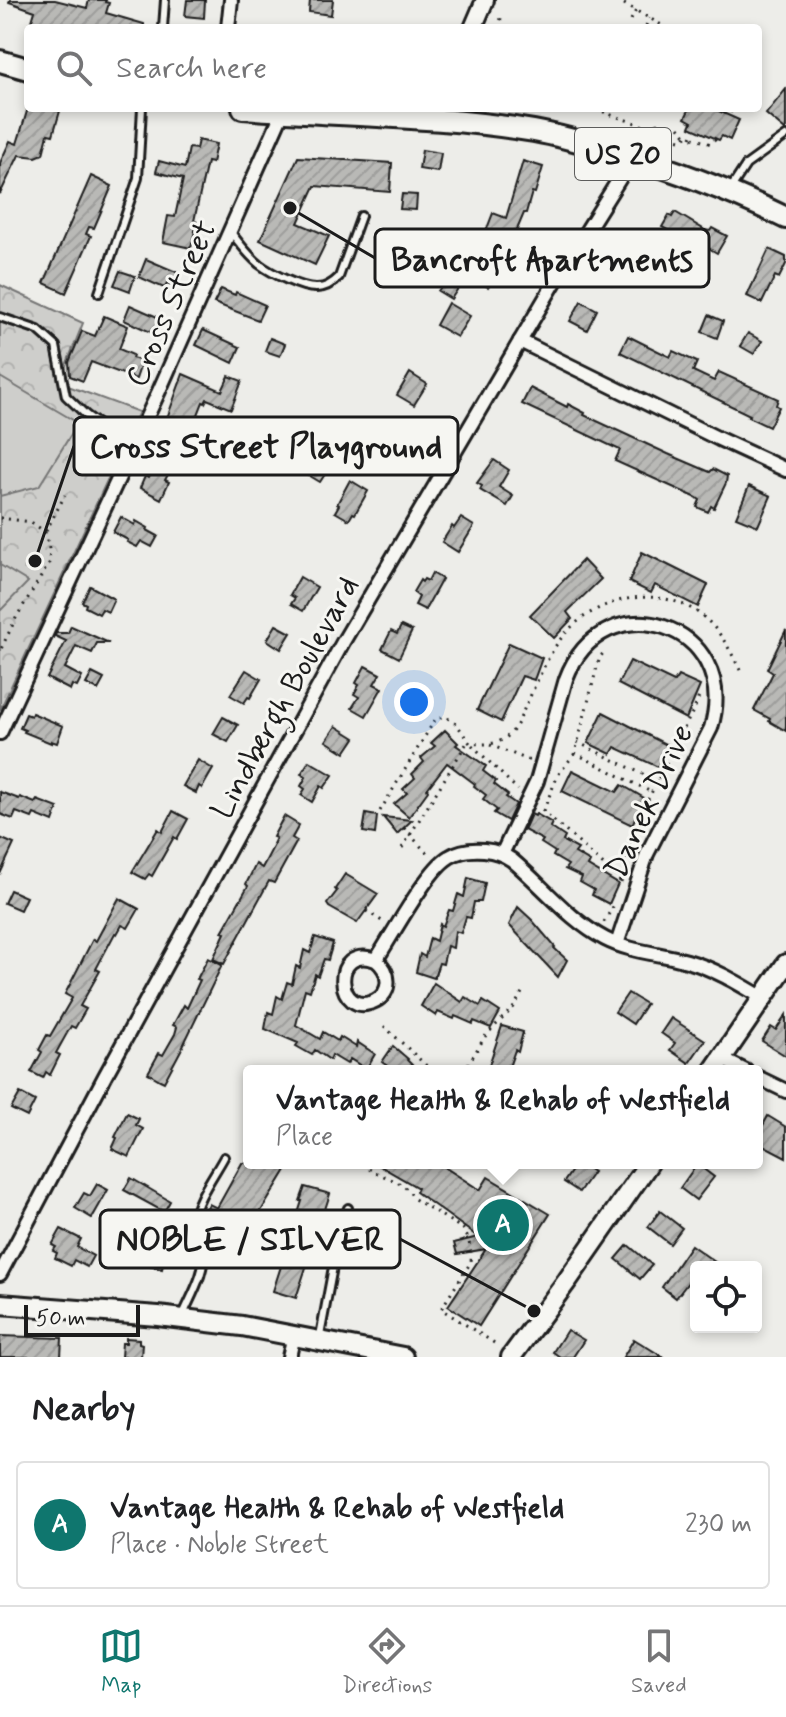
<!DOCTYPE html>
<meta charset="utf-8">
<style>
body{margin:0;font-family:Mynerve,sans-serif;background:#f6f6f6;color:#202124}
.controls{position:absolute;right:24px;bottom:24px;display:grid;overflow:hidden;border-radius:8px;box-shadow:0 4px 12px #0003}
.controls button{width:72px;height:72px;display:grid;place-items:center;padding:0;border:0;border-bottom:2px solid #e0e0e0;background:#fff;color:#202124;font:40px sans-serif}
.scale{position:absolute;left:24px;bottom:20px;width:116px;box-sizing:border-box;padding-left:8px;border:4px solid #1c1c1c;border-top:0;font-size:22px;line-height:28px;white-space:nowrap;color:#1c1c1c;-webkit-text-stroke:6px #f6f6f2;paint-order:stroke}
.you{position:absolute;left:414px;top:702px;width:28px;height:28px;margin:-20px;border:6px solid #fff;border-radius:50%;background:#1a73e8;box-shadow:0 0 0 12px #1a73e833}
.badge{display:grid;place-items:center;width:52px;height:52px;border-radius:50%;background:#0f766e;color:#fff;font-size:26px;font-weight:700}
.pin{position:absolute;translate:-50% -50%;border:4px solid #fff;box-shadow:0 2px 8px #0006}
.popup{position:absolute;left:243px;top:1065px;width:520px;height:104px;box-sizing:border-box;display:grid;place-content:center;border-radius:8px;background:#fff;filter:drop-shadow(0 2px 6px #0005);font-size:26px;white-space:nowrap;color:#757577}
.popup b{font-size:30px;color:#202124}
.popup::after{content:'';position:absolute;left:50%;top:100%;margin-left:-16px;border:16px solid transparent;border-top-color:#fff}
.list{margin:0;padding:0;list-style:none}
h2{display:flex;justify-content:space-between;align-items:center;height:104px;margin:0;padding:0 32px;font-size:34px}
h2 small{font-size:26px;font-weight:400;color:#757577}
.list li{display:grid;grid-template-columns:52px 1fr auto;gap:24px;align-items:center;box-sizing:border-box;height:128px;margin:0 16px 16px;padding:0 16px;border:2px solid #e0e0e0;border-radius:8px}
.list b{display:block;font-size:30px;white-space:nowrap}
.list p{margin:0;font-size:26px;white-space:nowrap;color:#757577}
.list em{font-size:26px;font-style:normal;color:#757577}
.icon{flex:none;width:44px;height:44px;fill:none;stroke:currentColor;stroke-width:2;stroke-linecap:round;stroke-linejoin:round}
.map{position:relative;flex:none;width:786px;height:1357px;overflow:hidden}
.search{position:absolute;background:#fff;box-shadow:0 4px 12px #0003;left:24px;right:24px;top:24px;height:88px;display:flex;align-items:center;gap:20px;box-sizing:border-box;padding:0 28px;border-radius:8px;color:#757577;font-size:30px}
.sheet{height:248px;background:#fff}
nav{display:flex;justify-content:space-around;align-items:center;box-sizing:border-box;height:112px;border-top:2px solid #e0e0e0;background:#fff;font-size:22px;color:#757577}
nav a{display:grid;justify-items:center;gap:4px}
nav .on{color:#0f766e}
.map>svg:first-child{display:block}
.park{fill:url(#park-crowns);stroke:#757574;stroke-width:2}
.pitch{fill:#cececb;stroke:#757574;stroke-width:2}
.building{fill:url(#building-hatch);stroke:#1c1c1c;stroke-width:2}
.lines{fill:none;stroke-linecap:round;stroke-linejoin:round}
.service-casing{stroke:#1c1c1c;stroke-width:12}
.minor-casing{stroke:#1c1c1c;stroke-width:18}
.tertiary-casing{stroke:#1c1c1c;stroke-width:22}
.secondary-casing{stroke:#1c1c1c;stroke-width:24}
.primary-casing{stroke:#1c1c1c;stroke-width:26}
.path{stroke:#1c1c1c;stroke-width:3;stroke-dasharray:2 6;stroke-linecap:butt}
.service{stroke:#f6f6f2;stroke-width:6}
.minor{stroke:#f6f6f2;stroke-width:12}
.tertiary{stroke:#f6f6f2;stroke-width:16}
.secondary{stroke:#f6f6f2;stroke-width:18}
.primary{stroke:#f6f6f2;stroke-width:20}
.labels{text-anchor:middle;stroke-width:6;stroke-linejoin:round;paint-order:stroke}
.shield{fill:#f6f6f2;stroke:#5d5d5c;stroke-width:2}
.shield-label{font-size:30px;font-weight:bold;fill:#1c1c1c}
.street-label{font-size:32px;fill:#1c1c1c;stroke:#f6f6f2}
.leader{fill:none;stroke:#1c1c1c;stroke-width:3}
.callout-dot{fill:#1c1c1c;stroke:#f6f6f2;stroke-width:3}
.callout{fill:#f6f6f2;stroke:#1c1c1c;stroke-width:3}
.callout-label{font-size:34px;text-anchor:middle;font-weight:bold;fill:#1c1c1c}
</style>
<div class="map">
<svg width="786" height="1357" viewBox="0 0 786 1357">
<defs>
<pattern id="park-crowns" width="20" height="18" patternUnits="userSpaceOnUse" patternTransform="scale(2)"><rect width="20" height="18" fill="#cececb"/><path d="M2 6a3 3 0 1 1 6 0M12 15a3 3 0 1 1 6 0" fill="none" stroke="#b0b0ae"/></pattern>
<pattern id="building-hatch" width="6" height="6" patternUnits="userSpaceOnUse" patternTransform="scale(2)"><rect width="6" height="6" fill="#b9b9b6"/><path d="M-1 1l2-2M0 6l6-6M5 7l2-2" fill="none" stroke="#9e9e9c"/></pattern>
</defs>
<rect width="100%" height="100%" fill="#edede9"/>
<filter id="ink" filterUnits="userSpaceOnUse"><feTurbulence type="fractalNoise" baseFrequency=".0125" numOctaves="2"/><feDisplacementMap in="SourceGraphic" scale="16" xChannelSelector="R" yChannelSelector="G"/><feConvolveMatrix kernelMatrix="1 2 1 2 8 2 1 2 1" color-interpolation-filters="sRGB"/></filter>
<g filter="url(#ink)">
<polygon class="park" points="0,285 83,323 65,368 68,386 139,412 0,710"/>
<g class="pitch">
<polygon points="0,377 78,423 39,486 0,496"/>
<polygon points="0,565 28,582 0,611"/>
</g>
<g class="building">
<polygon points="10,0 55,0 87,8 89,0 106,0 105,2 109,3 106,13 144,24 144,28 45,28 46,25 32,21 35,11 9,2"/>
<polygon points="187,0 205,0 204,18 185,16"/>
<polygon points="310,0 333,0 331,15 309,12"/>
<polygon points="786,89 786,130 785,130 766,114"/>
<polygon points="28,108 48,108 60,111 53,135 48,134 43,154 36,157 19,155 0,194 0,163 10,141 17,144"/>
<polygon points="690,108 712,108 739,120 730,140 722,136 719,140 690,127 692,122 685,118"/>
<polygon points="198,140 216,144 212,163 207,162 194,221 197,222 191,248 163,242 168,216 175,217 183,179 156,172 159,161 185,168 189,148 196,149"/>
<polygon points="422,150 441,153 438,172 419,169"/>
<polygon points="298,157 392,163 390,192 315,186 298,223 329,236 315,265 260,240"/>
<polygon points="523,161 543,167 535,193 532,192 526,213 524,213 511,244 508,243 493,269 497,272 488,287 472,278 495,238 485,234 493,213 506,218"/>
<polygon points="91,176 112,186 94,228 89,227 86,234 91,236 66,293 44,283"/>
<polygon points="402,194 417,195 416,210 400,209"/>
<polygon points="675,212 705,230 710,231 712,228 727,236 717,253 684,234 682,238 662,227 669,215 672,217"/>
<polygon points="769,249 786,257 786,264 779,278 775,276 762,303 747,296"/>
<polygon points="608,256 625,265 613,285 596,276"/>
<polygon points="146,259 181,274 175,286 167,283 164,288 139,277"/>
<polygon points="120,271 135,276 130,291 114,285"/>
<polygon points="447,279 459,287 451,299 438,291"/>
<polygon points="221,289 235,295 236,292 265,305 258,320 214,303"/>
<polygon points="581,301 597,310 587,330 570,321"/>
<polygon points="448,303 470,316 457,337 436,325"/>
<polygon points="130,305 162,319 155,334 124,320"/>
<polygon points="709,315 723,321 717,338 702,332"/>
<polygon points="104,316 128,326 119,349 133,355 132,358 142,361 136,379 91,362 83,381 70,376 69,362 82,331 95,336"/>
<polygon points="203,330 240,347 233,363 196,345"/>
<polygon points="748,333 762,341 754,354 740,346"/>
<polygon points="628,336 670,357 673,351 697,362 693,371 714,381 719,372 778,399 776,405 779,407 769,427 748,417 750,415 620,352"/>
<polygon points="270,338 285,344 280,356 265,351"/>
<polygon points="410,373 427,384 414,405 397,395"/>
<polygon points="183,374 222,391 229,376 242,381 231,409 207,399 205,403 203,402 192,430 165,480 169,482 161,499 140,488 145,476 149,478 159,456 151,450 157,439 159,440"/>
<polygon points="530,388 567,407 568,404 585,413 584,415 668,454 710,472 713,469 727,476 726,483 714,508 711,506 708,512 697,507 700,500 697,498 615,461 620,450 522,404"/>
<polygon points="377,428 399,441 386,461 364,448"/>
<polygon points="213,443 229,450 222,465 207,458"/>
<polygon points="358,445 373,454 365,467 350,458"/>
<polygon points="321,448 336,457 320,482 305,473"/>
<polygon points="494,460 509,470 499,487 513,496 507,506 480,490 482,486 477,483"/>
<polygon points="350,480 368,491 355,514 353,513 349,520 335,512 339,505 337,504"/>
<polygon points="749,486 771,496 758,526 736,517"/>
<polygon points="121,517 135,525 136,521 148,528 147,530 158,536 152,547 141,541 137,547 127,542 128,540 113,532"/>
<polygon points="461,518 474,526 458,552 442,542 452,526 454,528"/>
<polygon points="642,552 708,585 698,607 655,585 651,593 629,582"/>
<polygon points="583,560 601,579 567,612 572,619 554,638 530,615"/>
<polygon points="432,573 442,579 425,610 415,605 419,597 413,592 420,580 422,582 424,579 428,581"/>
<polygon points="300,577 317,587 303,611 291,604 295,598 290,595"/>
<polygon points="90,586 114,599 108,612 102,609 99,614 85,607 86,604 82,602"/>
<polygon points="276,625 291,633 281,649 267,640"/>
<polygon points="71,626 109,643 97,643 92,653 76,646 65,668 82,677 77,687 72,685 70,690 47,678 66,641 55,636 56,633 68,633"/>
<polygon points="401,626 412,631 399,658 382,649 391,631 397,634"/>
<polygon points="786,630 786,731 769,721 770,719 754,710 773,673 767,669"/>
<polygon points="509,643 542,658 534,680 522,676 501,722 477,710"/>
<polygon points="630,661 674,682 678,676 700,686 686,719 618,684"/>
<polygon points="365,666 380,674 374,684 382,688 366,716 352,708 359,697 354,694 359,685 356,683"/>
<polygon points="246,670 261,679 250,698 248,697 244,703 230,695"/>
<polygon points="92,673 104,679 98,690 86,684"/>
<polygon points="603,712 669,746 658,767 615,747 611,754 588,743"/>
<polygon points="32,713 63,726 57,743 51,741 51,743 24,732 25,730 20,728 26,714 31,716"/>
<polygon points="223,717 238,725 228,742 213,734"/>
<polygon points="336,726 355,738 345,753 326,741"/>
<polygon points="445,730 458,743 456,745 486,766 483,771 496,781 494,784 508,795 506,797 516,804 508,821 494,813 497,810 483,799 486,795 474,786 475,784 447,763 427,789 428,791 409,817 394,804 407,793 403,789 415,778 412,774 424,762 421,758 435,746 431,743"/>
<polygon points="198,760 213,769 202,788 199,786 196,793 183,786"/>
<polygon points="309,761 333,775 324,788 321,786 312,802 301,795 305,789 301,786 306,777 301,774"/>
<polygon points="572,770 617,792 622,785 644,798 632,825 562,791"/>
<polygon points="0,792 19,799 20,797 35,803 37,800 58,808 53,822 34,814 32,818 16,812 13,819 0,814"/>
<polygon points="173,811 188,819 177,839 174,837 152,876 149,874 145,879 132,872 158,829 162,832"/>
<polygon points="366,814 377,816 375,834 363,832"/>
<polygon points="531,814 535,816 536,814 552,823 550,827 565,837 563,841 578,849 575,853 590,862 588,866 618,884 609,904 592,895 594,890 580,882 582,877 565,869 568,865 553,856 555,852 541,843 543,840 524,830"/>
<polygon points="284,816 299,825 292,838 297,841 274,883 269,881 224,964 213,959 225,933 222,932 244,893 248,886 246,884 256,864 262,868 274,845 273,844 276,838 273,837"/>
<polygon points="383,817 412,820 397,834"/>
<polygon points="0,838 14,844 0,874"/>
<polygon points="345,874 378,894 357,923 329,907 327,904 337,891 335,889"/>
<polygon points="468,878 485,883 481,902 474,902 471,918 466,917 461,933 455,931 453,948 447,946 443,964 439,963 434,978 416,972 420,954 425,957 430,938 436,941 440,924 443,926 449,910 453,911 458,894 464,897"/>
<polygon points="10,890 26,897 20,910 4,903"/>
<polygon points="119,898 139,909 128,928 122,925 117,934 115,933 96,969 100,971 80,1006 86,1009 75,1028 71,1026 56,1053 60,1055 50,1075 46,1072 43,1078 31,1072 42,1052 39,1050 47,1035 50,1036 72,998 65,994 93,939 96,941"/>
<polygon points="518,907 532,920 555,947 554,948 567,960 558,977 509,925"/>
<polygon points="315,937 333,943 328,960 324,959 318,976 315,974 310,991 305,989 296,1025 320,1039 323,1032 338,1041 340,1037 356,1047 357,1042 375,1054 366,1069 350,1059 347,1064 332,1055 330,1060 315,1050 312,1055 296,1046 298,1043 265,1029 268,1012 273,1014 277,996 282,999 287,982 292,984 296,966 300,968 304,950 310,953"/>
<polygon points="208,958 222,965 181,1050 164,1082 160,1080 148,1073 159,1053 163,1055 175,1034 177,1027 173,1025 184,1005 187,1008 200,980 197,979"/>
<polygon points="434,983 462,1002 465,997 480,1006 483,1001 500,1012 491,1028 474,1021 473,1024 455,1016 454,1019 438,1012 436,1016 421,1006"/>
<polygon points="628,993 646,1004 633,1024 615,1012"/>
<polygon points="786,1015 786,1056 762,1041 771,1027 776,1030"/>
<polygon points="671,1018 705,1040 689,1063 670,1050 675,1043 661,1033"/>
<polygon points="502,1026 523,1032 518,1052 515,1050 509,1067 507,1066 505,1071 487,1071"/>
<polygon points="393,1046 408,1059 407,1060 418,1071 394,1071 382,1062"/>
<polygon points="20,1093 35,1101 27,1117 11,1109"/>
<polygon points="127,1113 139,1119 136,1125 143,1129 129,1157 112,1149 117,1138 115,1137"/>
<polygon points="768,1116 786,1127 786,1157 757,1142 757,1136"/>
<polygon points="242,1163 276,1163 286,1170 238,1249 201,1228 200,1220 209,1204 217,1208"/>
<polygon points="375,1163 438,1163 480,1190 488,1177 550,1214 479,1326 448,1306 486,1249 457,1254 454,1243 478,1237 416,1192 418,1188"/>
<polygon points="577,1163 580,1163 593,1172 579,1192 564,1182"/>
<polygon points="697,1164 714,1177 696,1200 680,1188"/>
<polygon points="131,1178 170,1201 164,1212 124,1190"/>
<polygon points="97,1184 108,1190 92,1218 75,1208 84,1193 90,1196"/>
<polygon points="305,1187 330,1194 296,1298 273,1291 302,1201 300,1201"/>
<polygon points="660,1211 682,1228 670,1244 648,1227"/>
<polygon points="61,1229 81,1239 77,1247 93,1256 87,1267 74,1260 71,1266 55,1258 57,1253 53,1251 56,1247 52,1245"/>
<polygon points="149,1233 169,1238 162,1269 123,1260 127,1242 146,1243"/>
<polygon points="628,1245 652,1265 640,1279 616,1259"/>
<polygon points="691,1245 722,1267 696,1267 696,1272 676,1298 662,1287"/>
<polygon points="567,1330 584,1340 573,1357 560,1357 553,1352"/>
<polygon points="0,1336 62,1338 61,1357 0,1357"/>
<polygon points="126,1338 139,1339 139,1343 142,1344 141,1357 121,1357 122,1343 126,1343"/>
<polygon points="634,1339 663,1357 623,1357"/>
</g>
<g class="lines">
<g class="service-casing">
<g id="service">
<polyline points="163,28 165,0"/>
<polyline points="731,188 746,165 786,136"/>
<path d="M230,231C239,243 248,255 259,264C271,273 302,289 317,288C326,288 333,283 339,277L361,216"/>
<polyline points="99,293 138,178 142,108"/>
<polyline points="0,317 38,330 56,346 66,396 86,415 132,449"/>
<path d="M183,1315C191,1296 207,1271 203,1249C202,1239 193,1230 194,1219C195,1201 215,1174 224,1157"/>
<polyline points="320,1336 339,1235 348,1208"/>
</g>
</g>
<g class="minor-casing">
<g id="minor">
<polyline points="228,28 231,0"/>
<polyline points="520,341 719,439 786,470"/>
<polyline points="0,733 159,391 283,111"/>
<path d="M502,854L537,781L566,679C603,579 742,624 711,728L647,854L617,944"/>
<path d="M376,960C390,971 393,992 375,1001C336,1020 329,943 376,960C392,936 427,870 449,857C460,850 472,849 484,850C495,851 504,854 512,860C543,886 569,920 605,939C630,952 659,953 687,961C715,969 738,983 763,998"/>
<polyline points="722,1059 746,1071"/>
<polyline points="757,1077 786,1091"/>
<polyline points="0,1274 105,1076 343,642 559,275 633,157"/>
<polyline points="289,1357 294,1335"/>
</g>
</g>
<g class="tertiary-casing">
<polyline id="tertiary" points="473,28 485,0"/>
</g>
<g class="secondary-casing">
<g id="secondary">
<polyline points="713,1071 786,964"/>
<polyline points="0,1304 158,1316 242,1326 403,1357"/>
<polyline points="511,1357 567,1281 649,1163"/>
</g>
</g>
<g class="primary-casing">
<g id="primary">
<polyline points="0,61 28,69"/>
<path d="M243,108C340,116 438,115 534,131C562,136 589,144 616,152C675,170 731,191 786,218"/>
</g>
</g>
<g class="path">
<polyline points="617,0 667,28"/>
<polyline points="631,20 636,10"/>
<polyline points="646,26 649,18"/>
<polyline points="499,28 501,18"/>
<path d="M596,108C610,116 625,119 639,124C651,129 664,134 676,139L680,140L687,136L711,144L716,139"/>
<polyline points="723,108 735,113"/>
<polyline points="718,111 719,108"/>
<polyline points="657,122 659,127 657,132"/>
<polyline points="679,127 687,136"/>
<polyline points="691,137 694,129"/>
<polyline points="0,518 31,522 45,532 49,549 50,562 17,616 0,651"/>
<polyline points="46,531 65,495"/>
<polyline points="577,742 657,781"/>
<polyline points="472,745 518,790"/>
<polyline points="490,745 531,761"/>
<polyline points="575,753 651,792"/>
<polyline points="542,810 618,878 621,883"/>
<path d="M380,811L436,718C457,715 458,729 470,743C484,745 500,745 510,734C517,727 521,716 525,707C535,687 543,666 555,647C586,597 663,578 708,621C723,635 732,654 741,672"/>
<polyline points="543,811 558,775 575,753 597,667 600,657 605,651"/>
<polyline points="404,828 427,853"/>
<polyline points="402,848 468,741"/>
<polyline points="621,883 634,827 697,703 700,692"/>
<polyline points="366,911 385,923"/>
<polyline points="604,922 614,905"/>
<polyline points="384,1026 432,1071"/>
<polyline points="464,1071 486,1035 514,1007 524,989"/>
<path d="M369,1169C384,1178 406,1181 413,1198L463,1229C469,1237 472,1252 471,1262L441,1309L499,1346"/>
</g>
<use href="#service" class="service"/>
<use href="#minor" class="minor"/>
<use href="#tertiary" class="tertiary"/>
<use href="#secondary" class="secondary"/>
<use href="#primary" class="primary"/>
</g>
</g>
<g class="labels">
<rect class="shield" x="575" y="128" width="96" height="52" rx="6"/>
<g class="shield-label">
<text x="623" y="164">US 20</text>
</g>
<g class="street-label">
<text transform="translate(170 303) rotate(-66)" y="11">Cross Street</text>
<text transform="translate(284 697) rotate(-61)" y="11">Lindbergh Boulevard</text>
<text transform="translate(648 801) rotate(-65)" y="11">Danek Drive</text>
</g>
</g>
<path class="leader" d="M290 208L375 258M35 561L74 446M534 1311L400 1239"/>
<g class="callout-dot">
<circle cx="290" cy="208" r="8"/>
<circle cx="35" cy="561" r="8"/>
<circle cx="534" cy="1311" r="8"/>
</g>
<g class="callout">
<rect x="375" y="229" width="334" height="58" rx="8"/>
<rect x="74" y="417" width="384" height="58" rx="8"/>
<rect x="100" y="1210" width="300" height="58" rx="8"/>
</g>
<g class="callout-label">
<text x="542" y="270">Bancroft Apartments</text>
<text x="266" y="457">Cross Street Playground</text>
<text x="250" y="1250">NOBLE / SILVER</text>
</g>
</svg>
<div class="controls">
<button><svg class="icon" aria-label="locate" viewBox="0 0 24 24"><circle cx="12" cy="12" r="6"/><path d="M12 2v4M12 18v4M2 12h4M18 12h4"/></svg></button>
</div>
<div class="scale">50 m</div>
<div class="you"></div>
<div class="pin badge" style="left:503px;top:1225px">A</div>
<div class="popup"><b>Vantage Health &amp; Rehab of Westfield</b>Place</div>
<div class="search"><svg class="icon" aria-label="search" viewBox="0 0 24 24"><circle cx="10" cy="10" r="6"/><path d="M15 15l6 6"/></svg>Search here</div>
</div>
<section class="sheet">
<h2>Nearby<small></small></h2>
<ul class="list">
<li><span class="badge">A</span><div><b>Vantage Health &amp; Rehab of Westfield</b><p>Place · Noble Street</p></div><em>230 m</em></li>
</ul>
</section>
<nav>
<a class="on"><svg class="icon" aria-label="map" viewBox="0 0 24 24"><path d="M3 6l6-2 6 2 6-2v14l-6 2-6-2-6 2zM9 4v14M15 6v14"/></svg>Map</a>
<a><svg class="icon" aria-label="directions" viewBox="0 0 24 24"><path d="M12 3l9 9-9 9-9-9zM9 14v-3h6M13 9l2 2-2 2"/></svg>Directions</a>
<a><svg class="icon" aria-label="saved" viewBox="0 0 24 24"><path d="M7 4h10v16l-5-4-5 4z"/></svg>Saved</a>
</nav>
